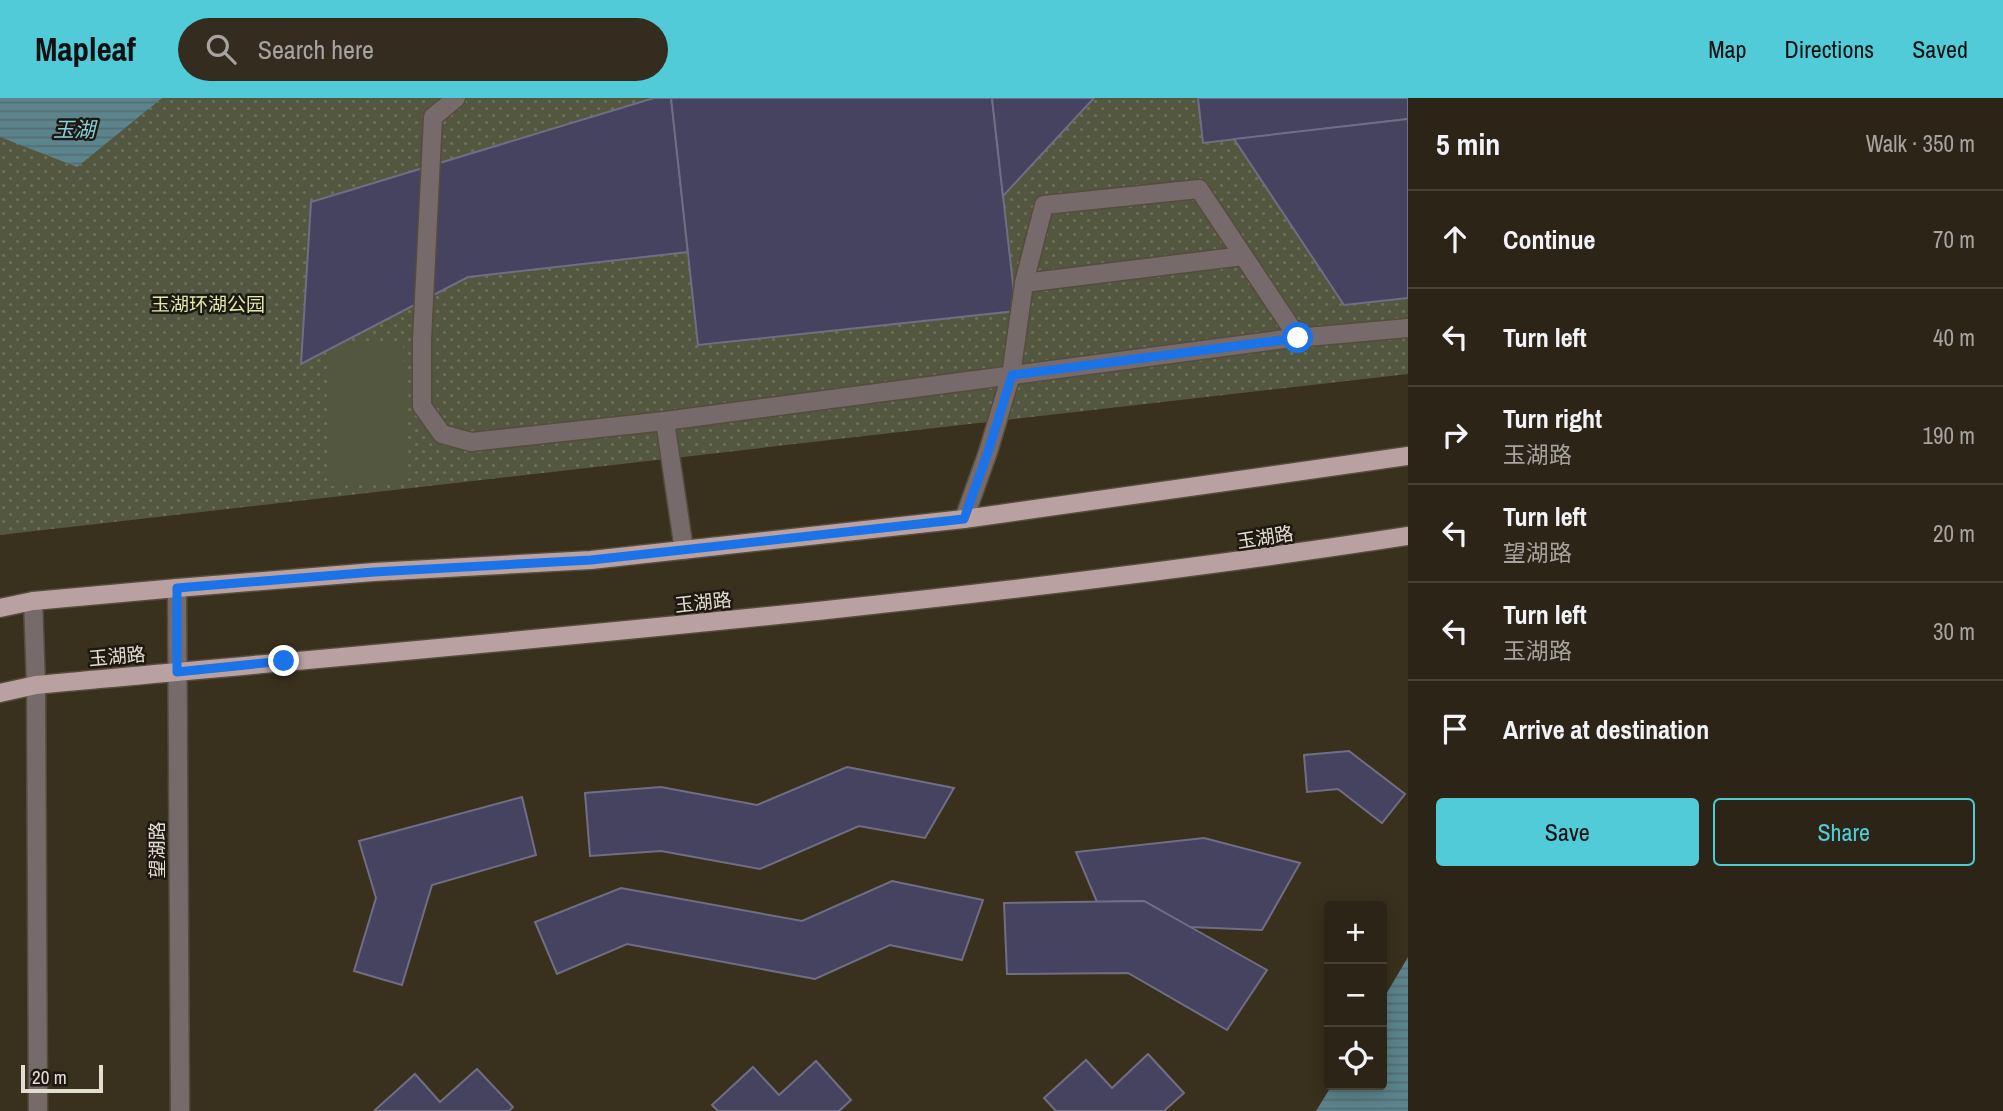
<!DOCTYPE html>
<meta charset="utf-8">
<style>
body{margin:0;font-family:"Archivo Narrow","Noto Sans SC",sans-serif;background:#342c1f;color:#f1f3f6}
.controls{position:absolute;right:21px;bottom:21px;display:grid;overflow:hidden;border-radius:7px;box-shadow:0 4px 18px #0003}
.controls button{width:63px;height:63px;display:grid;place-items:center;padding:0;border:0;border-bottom:2px solid #484135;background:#2c2416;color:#f1f3f6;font:35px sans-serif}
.scale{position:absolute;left:21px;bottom:18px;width:82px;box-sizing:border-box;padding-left:7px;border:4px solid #e3ddd1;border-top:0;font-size:19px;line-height:24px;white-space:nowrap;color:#e3ddd1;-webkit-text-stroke:5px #1d1911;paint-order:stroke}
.stop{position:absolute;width:21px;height:21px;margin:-16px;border:5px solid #1a73e8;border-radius:50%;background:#fff}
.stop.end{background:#1a73e8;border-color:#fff;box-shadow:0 2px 7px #0008}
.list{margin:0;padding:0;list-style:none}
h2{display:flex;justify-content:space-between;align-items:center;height:91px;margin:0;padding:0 28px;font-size:30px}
h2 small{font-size:23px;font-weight:400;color:#a6a4a1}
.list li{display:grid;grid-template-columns:46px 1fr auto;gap:21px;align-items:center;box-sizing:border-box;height:98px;padding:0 28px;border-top:2px solid #484135}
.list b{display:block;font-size:26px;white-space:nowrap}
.list p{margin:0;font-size:23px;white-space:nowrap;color:#a6a4a1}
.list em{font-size:23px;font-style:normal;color:#a6a4a1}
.actions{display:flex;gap:14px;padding:21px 28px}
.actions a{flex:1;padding:16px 0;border:2px solid #52cbd8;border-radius:7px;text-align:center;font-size:24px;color:#52cbd8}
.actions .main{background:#52cbd8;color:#111}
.icon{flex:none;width:38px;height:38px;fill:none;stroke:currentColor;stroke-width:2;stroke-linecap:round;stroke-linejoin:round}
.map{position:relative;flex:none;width:1408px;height:1013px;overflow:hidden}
header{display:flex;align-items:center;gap:42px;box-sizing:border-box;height:98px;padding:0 35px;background:#52cbd8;color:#111}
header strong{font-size:33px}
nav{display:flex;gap:38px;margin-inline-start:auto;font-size:24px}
.search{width:490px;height:63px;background:#342c1f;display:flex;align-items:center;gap:18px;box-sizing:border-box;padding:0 24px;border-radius:38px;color:#a6a4a1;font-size:26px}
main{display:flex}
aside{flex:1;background:#2c2416}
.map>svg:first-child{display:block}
.park{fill:url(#park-dots)}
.pitch{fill:#53573f}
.water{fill:url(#water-rules)}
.building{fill:#45435f;stroke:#6f6e84;stroke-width:2}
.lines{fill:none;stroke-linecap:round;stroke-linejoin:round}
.minor-casing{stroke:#554c3b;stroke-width:21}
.major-casing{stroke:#554c3b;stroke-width:21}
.minor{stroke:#766a6a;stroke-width:18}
.major{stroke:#b9a1a2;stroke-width:18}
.route{stroke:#1a73e8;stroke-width:9}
.labels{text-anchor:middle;stroke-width:5;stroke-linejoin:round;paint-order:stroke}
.park-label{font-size:19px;fill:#dfe8ad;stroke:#1d1911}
.street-label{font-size:19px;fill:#e3ddd1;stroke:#1d1911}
.water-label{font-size:21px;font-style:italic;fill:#86d0e0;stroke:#1d1911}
</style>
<header>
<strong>Mapleaf</strong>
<div class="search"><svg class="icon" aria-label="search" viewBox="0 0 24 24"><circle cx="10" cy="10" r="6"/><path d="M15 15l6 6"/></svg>Search here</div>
<nav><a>Map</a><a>Directions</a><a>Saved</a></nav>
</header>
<main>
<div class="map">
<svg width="1408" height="1013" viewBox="0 0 1408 1013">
<defs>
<pattern id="park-dots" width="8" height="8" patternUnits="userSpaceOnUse" patternTransform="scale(1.75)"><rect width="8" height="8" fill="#53573f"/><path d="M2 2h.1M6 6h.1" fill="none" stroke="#6c6f5a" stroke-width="1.8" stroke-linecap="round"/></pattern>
<pattern id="water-rules" width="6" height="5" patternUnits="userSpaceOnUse" patternTransform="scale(1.75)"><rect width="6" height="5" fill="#5c848d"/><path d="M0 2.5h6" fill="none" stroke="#546d72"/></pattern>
</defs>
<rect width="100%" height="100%" fill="#3a301e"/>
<polygon class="park" points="0,0 1408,0 1408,276 0,437"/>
<polygon class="pitch" points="403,243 407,385 331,388 326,245"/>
<g class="water">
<polygon points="0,0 162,0 77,69 0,39"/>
<polygon points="1408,859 1408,1013 1316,1013 1332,987 1382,987 1382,903"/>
</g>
<g class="building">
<polygon points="654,0 671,0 688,154 468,179 301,266 311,104"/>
<polygon points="671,0 992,0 1016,213 698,247"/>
<polygon points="992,0 1094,0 1003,98"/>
<polygon points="1198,0 1408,0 1408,21 1203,45"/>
<polygon points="1408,21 1408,200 1344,207 1234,41"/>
<polygon points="1349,653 1405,696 1382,725 1338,691 1307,694 1304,657"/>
<polygon points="847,669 954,690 925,740 859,728 760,771 661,753 590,758 585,695 661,689 757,707"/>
<polygon points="522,699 536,757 432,787 402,887 354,873 376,800 359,743"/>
<polygon points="1204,740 1300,765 1262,832 1190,829 1144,803 1097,804 1076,754"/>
<polygon points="892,783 983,802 962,862 890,847 815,881 627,846 557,876 535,824 621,790 802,823"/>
<polygon points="1144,803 1267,872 1227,932 1128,875 1007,876 1004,805"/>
<polygon points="1148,956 1184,995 1164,1013 1056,1013 1044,1000 1086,962 1112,990"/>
<polygon points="816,963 851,1002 839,1013 718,1013 712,1007 753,969 779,997"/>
<polygon points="477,971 513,1009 509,1013 374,1013 415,976 440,1004"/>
</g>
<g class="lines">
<g class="minor-casing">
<g id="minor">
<polyline points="456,0 433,19 422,242 422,308 442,336 471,344 665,323 684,452"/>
<polyline points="1024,185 1243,158"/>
<polyline points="665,323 1285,241 1408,230"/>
<polyline points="964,421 988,354 1011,277 1024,185 1044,107 1199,91 1298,240"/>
<polyline points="177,490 180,1013"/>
<polyline points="33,503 36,587 38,1013"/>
</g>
</g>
<g class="major-casing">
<g id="major">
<polyline points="0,510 33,503 177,490 374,474 591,462 964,421 1408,358"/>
<path d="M0,595L36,587C494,544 953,508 1408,438"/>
</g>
</g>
<use href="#minor" class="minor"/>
<use href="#major" class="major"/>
</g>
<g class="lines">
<polyline class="route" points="284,563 177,574 177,490 374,474 591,462 964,421 988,354 1012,277 1298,240"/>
</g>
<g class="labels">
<g class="park-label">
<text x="208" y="213">玉湖环湖公园</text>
</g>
<g class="street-label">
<text transform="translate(1265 439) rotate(-9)" y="7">玉湖路</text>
<text transform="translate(703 504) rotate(-6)" y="7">玉湖路</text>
<text transform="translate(117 558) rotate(-5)" y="7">玉湖路</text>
<text transform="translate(157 752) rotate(-90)" y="7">望湖路</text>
</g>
<g class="water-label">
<text x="74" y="39">玉湖</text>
</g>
</g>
</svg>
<div class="controls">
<button>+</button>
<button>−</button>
<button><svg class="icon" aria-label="locate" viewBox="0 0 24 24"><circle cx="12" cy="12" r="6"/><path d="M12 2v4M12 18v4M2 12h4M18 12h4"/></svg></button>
</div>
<div class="scale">20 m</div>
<div class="stop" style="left:1298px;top:240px"></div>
<div class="stop end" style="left:284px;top:563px"></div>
</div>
<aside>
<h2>5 min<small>Walk · 350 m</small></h2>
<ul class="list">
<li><svg class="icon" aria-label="ahead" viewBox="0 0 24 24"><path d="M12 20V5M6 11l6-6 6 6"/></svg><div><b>Continue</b></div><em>70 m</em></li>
<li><svg class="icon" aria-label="left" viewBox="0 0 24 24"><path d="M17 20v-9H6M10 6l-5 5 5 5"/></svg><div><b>Turn left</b></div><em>40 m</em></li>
<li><svg class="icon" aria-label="right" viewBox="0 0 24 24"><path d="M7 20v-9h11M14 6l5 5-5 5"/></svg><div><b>Turn right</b><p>玉湖路</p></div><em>190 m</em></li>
<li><svg class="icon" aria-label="left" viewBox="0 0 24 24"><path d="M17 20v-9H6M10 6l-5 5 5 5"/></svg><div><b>Turn left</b><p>望湖路</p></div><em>20 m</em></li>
<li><svg class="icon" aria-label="left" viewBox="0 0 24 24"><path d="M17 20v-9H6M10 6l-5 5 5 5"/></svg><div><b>Turn left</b><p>玉湖路</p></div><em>30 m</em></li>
<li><svg class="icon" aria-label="arrive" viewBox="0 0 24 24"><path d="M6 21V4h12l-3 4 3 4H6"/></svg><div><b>Arrive at destination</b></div></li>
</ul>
<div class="actions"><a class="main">Save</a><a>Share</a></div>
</aside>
</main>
